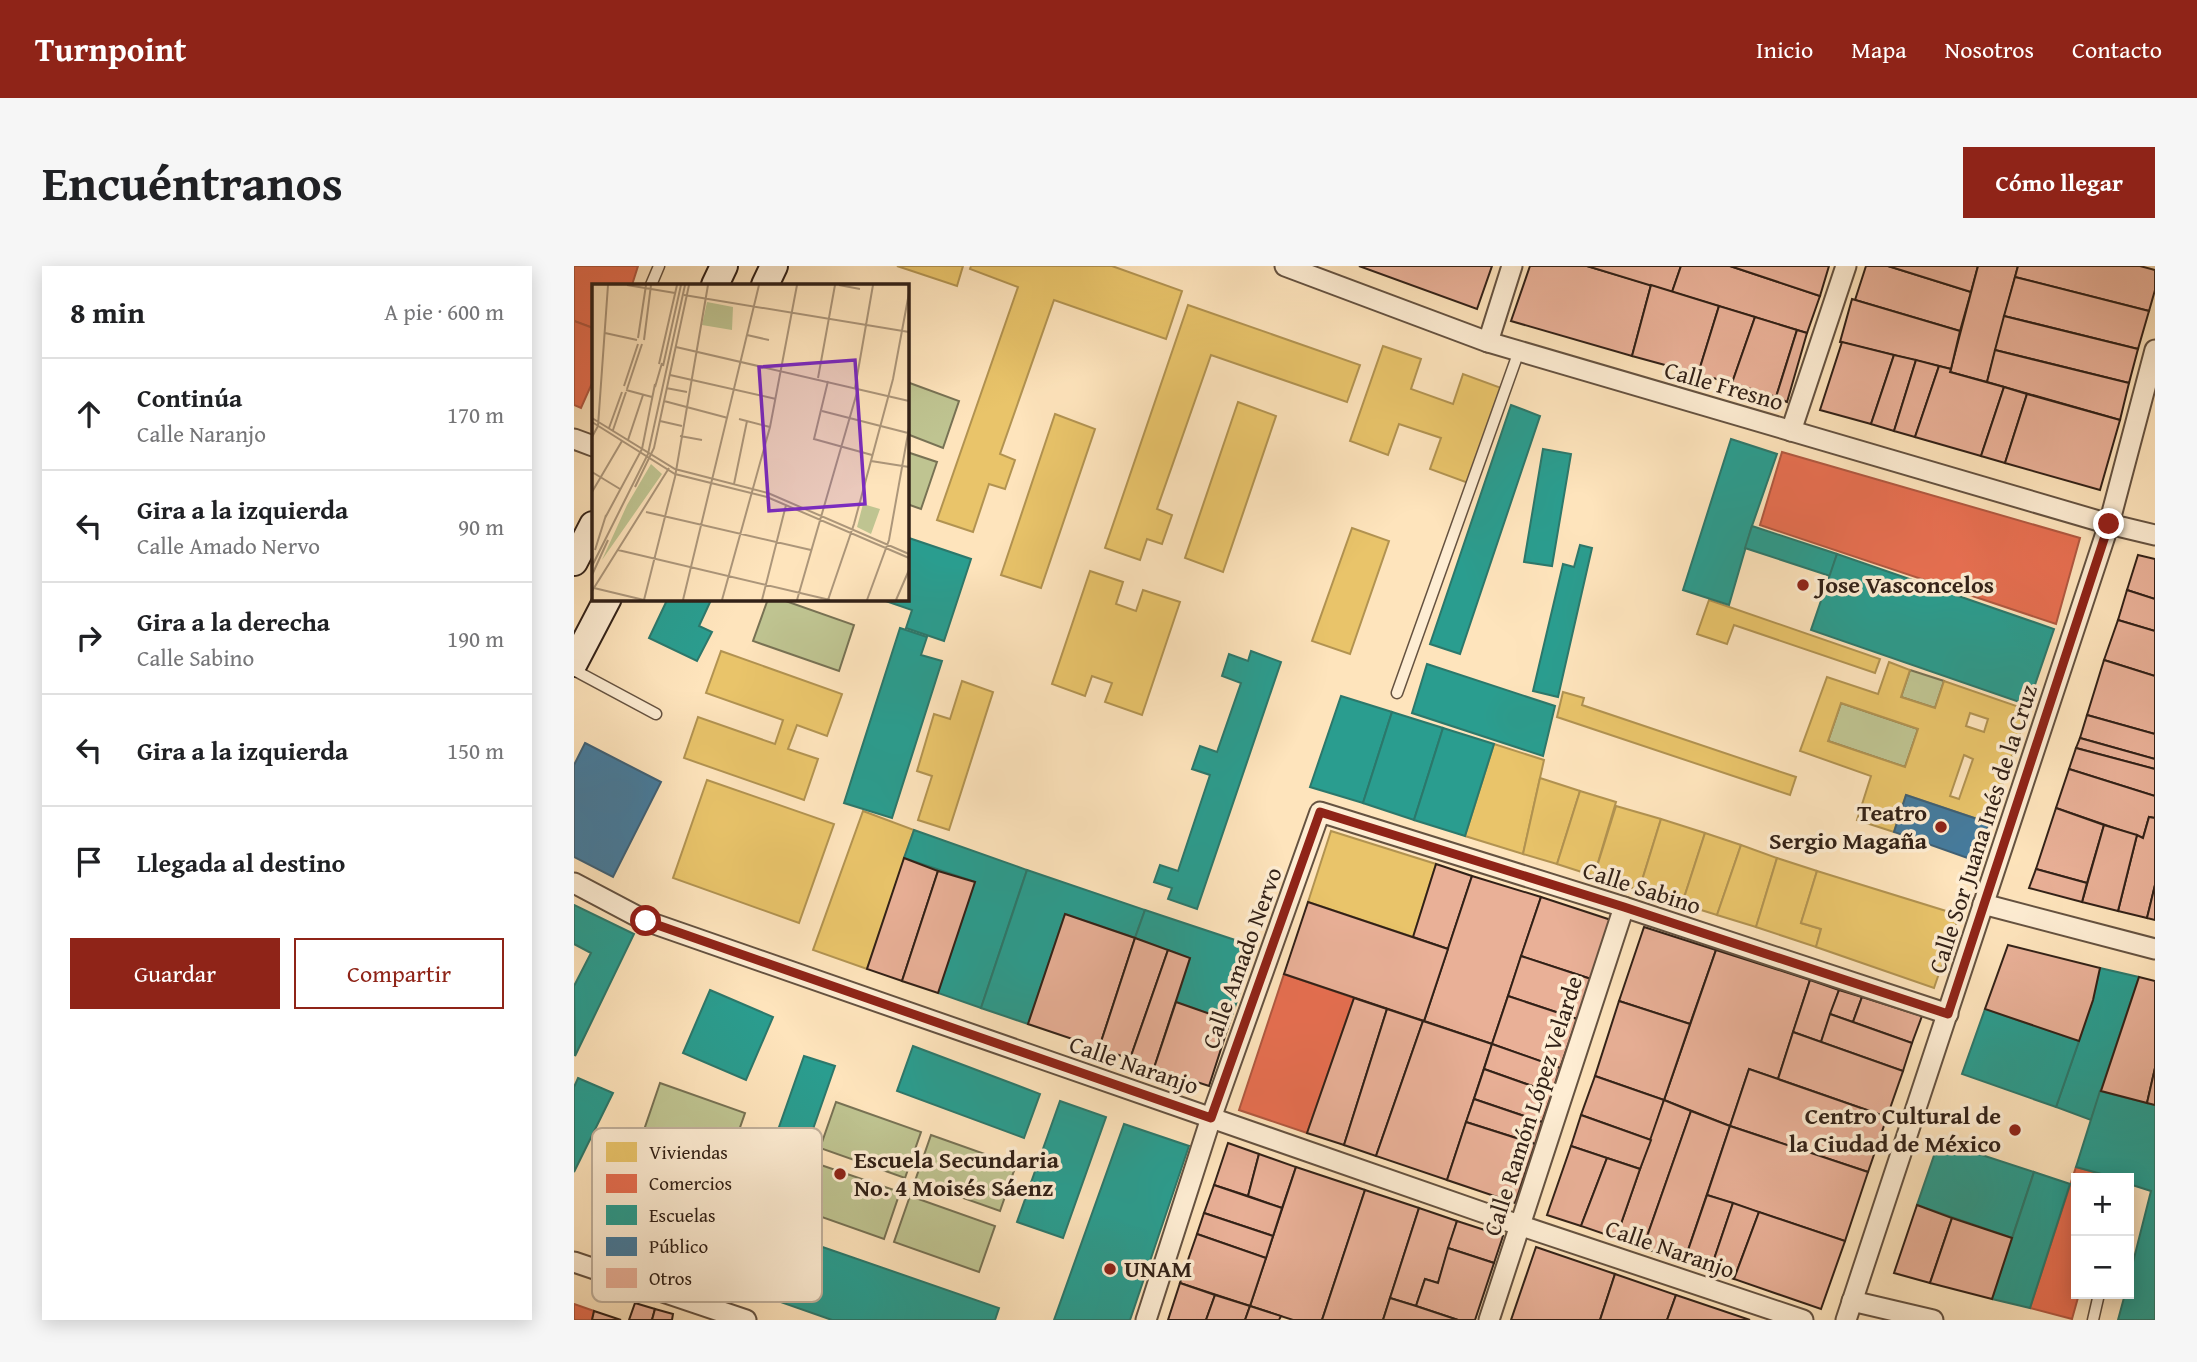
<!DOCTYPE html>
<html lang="es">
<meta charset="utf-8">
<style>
body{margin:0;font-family:"Gentium Book Plus",serif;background:#f6f6f6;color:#202124}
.controls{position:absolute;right:21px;bottom:21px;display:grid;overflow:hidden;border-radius:0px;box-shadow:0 4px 18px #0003}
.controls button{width:63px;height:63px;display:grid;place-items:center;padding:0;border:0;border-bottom:2px solid #e0e0e0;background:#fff;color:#202124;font:35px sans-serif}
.stop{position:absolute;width:21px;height:21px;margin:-16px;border:5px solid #8f2418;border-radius:50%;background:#fff}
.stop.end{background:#8f2418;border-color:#fff;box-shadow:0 2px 7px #0008}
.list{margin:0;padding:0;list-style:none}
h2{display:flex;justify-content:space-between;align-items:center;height:91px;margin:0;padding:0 28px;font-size:30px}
h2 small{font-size:23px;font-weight:400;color:#757577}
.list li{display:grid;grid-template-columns:46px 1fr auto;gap:21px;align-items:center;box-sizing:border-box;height:112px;padding:0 28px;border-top:2px solid #e0e0e0}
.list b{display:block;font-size:26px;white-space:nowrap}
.list p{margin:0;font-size:23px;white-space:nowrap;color:#757577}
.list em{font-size:23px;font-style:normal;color:#757577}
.actions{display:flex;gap:14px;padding:21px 28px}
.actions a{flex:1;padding:16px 0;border:2px solid #8f2418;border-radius:0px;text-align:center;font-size:24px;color:#8f2418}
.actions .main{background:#8f2418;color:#fff}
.icon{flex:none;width:38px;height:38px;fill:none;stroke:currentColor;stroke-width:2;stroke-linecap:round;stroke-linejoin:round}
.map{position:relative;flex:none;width:1581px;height:1054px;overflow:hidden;border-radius:0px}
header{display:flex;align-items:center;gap:42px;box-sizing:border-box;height:98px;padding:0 35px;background:#8f2418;color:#fff}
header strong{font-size:33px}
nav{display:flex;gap:38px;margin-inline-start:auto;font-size:24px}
.intro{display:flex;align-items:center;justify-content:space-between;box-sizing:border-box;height:168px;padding:0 42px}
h1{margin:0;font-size:49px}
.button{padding:18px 32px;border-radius:0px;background:#8f2418;color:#fff;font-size:24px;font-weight:700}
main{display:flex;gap:42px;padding:0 42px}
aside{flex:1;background:#fff;border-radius:0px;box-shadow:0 4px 18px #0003}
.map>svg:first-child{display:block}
.green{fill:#bfc491;stroke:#787254;stroke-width:2}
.homes{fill:#e9c46a;stroke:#b29351;stroke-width:2;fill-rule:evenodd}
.shops{fill:#e76f51;stroke:#b15840;stroke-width:2}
.schools{fill:#2a9d8f;stroke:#2c786b;stroke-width:2}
.public{fill:#457b9d;stroke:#3f6075;stroke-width:2}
.building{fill:#e9b097;stroke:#322117;stroke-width:2}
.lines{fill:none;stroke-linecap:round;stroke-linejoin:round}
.service-casing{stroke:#655240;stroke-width:13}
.minor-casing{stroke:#655240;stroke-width:23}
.secondary-casing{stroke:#322117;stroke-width:30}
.service{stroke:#feedd3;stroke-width:10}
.minor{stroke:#feedd3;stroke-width:19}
.secondary{stroke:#feedd3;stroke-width:26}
.route{stroke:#8f2418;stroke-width:9}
.poi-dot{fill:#8f2418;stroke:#feedd3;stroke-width:2.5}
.labels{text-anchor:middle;stroke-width:7;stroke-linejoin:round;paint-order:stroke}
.street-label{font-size:24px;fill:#322117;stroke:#feedd3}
.poi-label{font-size:24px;font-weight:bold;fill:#322117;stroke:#feedd3;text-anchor:start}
.inset-road{fill:none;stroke:#ac967a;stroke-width:2}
.view{fill:#7b2cbf;fill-opacity:0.15;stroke:#7b2cbf;stroke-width:3.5}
.inset-edge{fill:none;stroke:#322117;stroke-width:3.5}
.key{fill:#feedd3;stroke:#c1b09b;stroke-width:2}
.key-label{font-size:19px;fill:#322117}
</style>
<header>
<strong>Turnpoint</strong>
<nav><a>Inicio</a><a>Mapa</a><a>Nosotros</a><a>Contacto</a></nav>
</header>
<div class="intro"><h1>Encuéntranos</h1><a class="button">Cómo llegar</a></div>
<main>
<aside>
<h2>8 min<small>A pie · 600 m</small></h2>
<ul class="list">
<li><svg class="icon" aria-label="ahead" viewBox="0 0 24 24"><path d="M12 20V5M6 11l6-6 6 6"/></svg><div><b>Continúa</b><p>Calle Naranjo</p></div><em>170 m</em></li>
<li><svg class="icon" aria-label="left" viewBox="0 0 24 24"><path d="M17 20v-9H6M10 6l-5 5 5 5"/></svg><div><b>Gira a la izquierda</b><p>Calle Amado Nervo</p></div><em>90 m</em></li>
<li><svg class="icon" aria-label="right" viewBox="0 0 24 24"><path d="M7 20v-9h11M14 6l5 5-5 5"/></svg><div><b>Gira a la derecha</b><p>Calle Sabino</p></div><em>190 m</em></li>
<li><svg class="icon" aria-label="left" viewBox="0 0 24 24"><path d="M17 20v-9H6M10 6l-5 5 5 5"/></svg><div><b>Gira a la izquierda</b></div><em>150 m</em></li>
<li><svg class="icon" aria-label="arrive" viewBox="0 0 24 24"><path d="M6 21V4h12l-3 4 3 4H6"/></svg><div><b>Llegada al destino</b></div></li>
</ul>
<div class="actions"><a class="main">Guardar</a><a>Compartir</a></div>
</aside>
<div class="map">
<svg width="1581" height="1054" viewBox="0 0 1581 1054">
<rect width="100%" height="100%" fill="#fee4bc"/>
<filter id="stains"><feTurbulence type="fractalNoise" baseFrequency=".00286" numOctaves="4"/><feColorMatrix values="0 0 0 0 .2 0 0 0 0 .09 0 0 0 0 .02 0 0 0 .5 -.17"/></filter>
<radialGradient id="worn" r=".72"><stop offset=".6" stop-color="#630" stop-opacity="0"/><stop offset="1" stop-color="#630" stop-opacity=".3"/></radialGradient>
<g class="green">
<polygon points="333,116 385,135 369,182 333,168"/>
<polygon points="333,186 363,196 347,243 333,238"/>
<polygon points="194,333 206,333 280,359 265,405 179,375"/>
<polygon points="1336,404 1370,415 1361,442 1327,431"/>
<polygon points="1267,437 1344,463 1331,501 1254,475"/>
<polygon points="86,817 171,847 155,893 70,864"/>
<polygon points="262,836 347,866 331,912 246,882"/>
<polygon points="357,869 442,899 426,945 341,915"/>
<polygon points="241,897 326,926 310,973 225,943"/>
<polygon points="336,930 421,960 405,1006 320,976"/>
</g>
<g class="homes">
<polygon points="323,0 389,0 383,20"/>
<polygon points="397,0 538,0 608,25 592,73 480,34 426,188 441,194 431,223 415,218 399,266 363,254 444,21 396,3"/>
<polygon points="614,39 786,99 773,136 637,89 583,243 598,249 588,278 573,273 566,294 531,282"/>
<polygon points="809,80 847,93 837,123 879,138 889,108 930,123 897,218 856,203 867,172 825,158 814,189 776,175"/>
<polygon points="664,136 702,150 649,306 611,292"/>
<polygon points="481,148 521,163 467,322 427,309"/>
<polygon points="778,262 815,275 776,388 738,375"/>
<polygon points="516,305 549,316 542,338 562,345 569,324 606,336 568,449 531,436 538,417 518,410 511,430 478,418"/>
<polygon points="1135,334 1306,393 1301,407 1160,359 1153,378 1123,368"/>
<polygon points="147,385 268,428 253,470 223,459 214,483 244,493 230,534 110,492 124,451 201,478 209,454 132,427"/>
<path d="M1315,396L1336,404L1327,431L1361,442L1370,415L1454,444L1415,557L1332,529L1320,566L1283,554L1297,510L1226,485L1253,411L1304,428ZM1267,437L1344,463L1331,501L1254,475ZM1396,447L1414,453L1410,466L1392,460ZM1390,489L1399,493L1385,533L1376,530Z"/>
<polygon points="388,415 419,426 375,564 344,554 358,510 343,505 360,448 376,453"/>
<polygon points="989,426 1010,432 1008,439 1222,511 1216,529 983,451"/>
<polygon points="920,478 970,494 949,588 891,570"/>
<polygon points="966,512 1006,525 983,598 949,588"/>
<polygon points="133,514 260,558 225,657 99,612"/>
<polygon points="1006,525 1042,536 1020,610 983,598"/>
<polygon points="1042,540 1087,553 1065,624 1020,610"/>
<polygon points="289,545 340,564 293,703 239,684"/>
<polygon points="1087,553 1131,567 1108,638 1065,624"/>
<polygon points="757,565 862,598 839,671 734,636"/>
<polygon points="1131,567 1167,579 1143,649 1108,638"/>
<polygon points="1167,579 1203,592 1182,661 1143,649"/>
<polygon points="1203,592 1243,605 1227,657 1247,663 1242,681 1182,661"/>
<polygon points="1243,605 1385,649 1360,722 1242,681 1247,663 1227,657"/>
</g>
<g class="shops">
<polygon points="0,0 64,0 58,19 19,19 19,62 0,55"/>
<polygon points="0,55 19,62 19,115 7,142 0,139"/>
<polygon points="1208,186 1506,272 1482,358 1186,259"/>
<polygon points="710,708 780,732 733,867 665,844"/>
<polygon points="1502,901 1535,910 1535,912 1502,912 1502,1028 1505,1028 1498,1053 1456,1042"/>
<polygon points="0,1038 20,1045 18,1054 0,1054"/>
</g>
<g class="schools">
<polygon points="937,139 966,150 886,388 856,378"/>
<polygon points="1157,173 1203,188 1178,260 1155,339 1109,324"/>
<polygon points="969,183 997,188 978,300 950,296"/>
<polygon points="1178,260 1263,288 1256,310 1171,282"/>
<polygon points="332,271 397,293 370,375 332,362 338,344 303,332 332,332"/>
<polygon points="1006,279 1018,282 984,431 959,425 989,298 1000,301"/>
<polygon points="1263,288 1480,363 1454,439 1237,364"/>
<polygon points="94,332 138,332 125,360 138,366 123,395 75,372"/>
<polygon points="326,362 353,371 347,389 368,395 318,552 270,537"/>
<polygon points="677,385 707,396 623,643 594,633 598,622 580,616 586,599 604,605 636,509 618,503 626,480 643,486 667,417 648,410 655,388 674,395"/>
<polygon points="853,398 981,440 969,490 838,447"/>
<polygon points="767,430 818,446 789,537 736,521"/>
<polygon points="818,446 869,462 840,554 789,537"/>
<polygon points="869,462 920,478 891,570 840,554"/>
<polygon points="340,564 453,604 407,742 364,727 401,616 330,592"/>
<polygon points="453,604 571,644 561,672 491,648 454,758 407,742"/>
<polygon points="0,639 60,668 1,790 0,720 17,687 0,678"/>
<polygon points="571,644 682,681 656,755 602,736 616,692 561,672"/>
<polygon points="1526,702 1565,711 1517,854 1482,841 1519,734"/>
<polygon points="136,724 199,751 172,814 109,787"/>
<polygon points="1411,743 1505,775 1482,841 1388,808"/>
<polygon points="339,780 466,828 450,872 323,825"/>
<polygon points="230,790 261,800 216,929 185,918"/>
<polygon points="4,812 39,827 0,906 0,821"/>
<polygon points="1526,825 1581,839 1581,1054 1544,1054 1551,1028 1555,1028 1555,1012 1577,925 1555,918 1555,912 1535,912 1535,910 1502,901"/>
<polygon points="486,835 532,851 489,972 443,956"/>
<polygon points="550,858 615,880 556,1054 480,1054"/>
<polygon points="1365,875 1460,906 1438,972 1343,939"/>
<polygon points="1460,906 1496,918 1456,1042 1418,1033"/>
<polygon points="234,976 425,1042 421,1054 258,1054 181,1027 194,990 225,1001"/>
</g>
<g class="public">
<polygon points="11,477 87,516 39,611 0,591 0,499"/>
<polygon points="1332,529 1415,557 1402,595 1320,566"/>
</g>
<g class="building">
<polygon points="785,0 918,0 903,43"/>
<polygon points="956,0 1013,0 1077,19 1058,90 937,55"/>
<polygon points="1013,0 1107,0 1098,26"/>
<polygon points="1107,0 1156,0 1246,30 1233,67 1098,26"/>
<polygon points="1156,0 1255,0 1246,30"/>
<polygon points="1292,0 1314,0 1397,26 1386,65 1281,34"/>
<polygon points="1314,0 1404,0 1397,26"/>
<polygon points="1404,0 1444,0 1413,116 1376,106"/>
<polygon points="1444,0 1566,0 1581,4 1581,24 1575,45 1441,11"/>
<polygon points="1441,11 1575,45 1564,83 1430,50"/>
<polygon points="1077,19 1145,40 1124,108 1058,90"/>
<polygon points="1278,33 1386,65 1377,103 1266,76"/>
<polygon points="1145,40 1181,51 1158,117 1124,108"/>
<polygon points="1430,50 1564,83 1555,117 1421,84"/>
<polygon points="1181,51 1223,64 1202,131 1158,117"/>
<polygon points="1223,64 1233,67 1213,136 1202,131"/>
<polygon points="1268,76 1320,89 1297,158 1246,144"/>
<polygon points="1421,84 1555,117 1546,154 1413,116"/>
<polygon points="1320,89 1342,94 1320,165 1297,158"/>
<polygon points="1342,94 1365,100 1341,171 1320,165"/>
<polygon points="1365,100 1377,103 1376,106 1430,121 1407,190 1341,171"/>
<polygon points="1430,121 1453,128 1431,197 1407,190"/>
<polygon points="1453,128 1546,154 1526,224 1431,197"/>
<polygon points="1564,289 1581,293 1581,333 1553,324"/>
<polygon points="1553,324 1581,333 1581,365 1544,354"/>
<polygon points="1544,354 1581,365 1581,410 1530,394"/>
<polygon points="1530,394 1581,410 1581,468 1513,449"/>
<polygon points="1513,449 1581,468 1581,493 1506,472"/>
<polygon points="1506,472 1581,493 1581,503 1502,482"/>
<polygon points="1502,482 1581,503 1581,530 1495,503"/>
<polygon points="1495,503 1581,530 1581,552 1575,551 1569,572 1482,542"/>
<polygon points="1482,542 1530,559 1513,617 1462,603"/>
<polygon points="1575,551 1581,552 1581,619 1573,652 1544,645 1563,569 1569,572"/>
<polygon points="1530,559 1563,569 1544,645 1508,636"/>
<polygon points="330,592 364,605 328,715 293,703"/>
<polygon points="862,598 898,610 874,683 839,671"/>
<polygon points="1462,603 1513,617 1508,636 1455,622"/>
<polygon points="364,605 401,616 364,727 328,715"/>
<polygon points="898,610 967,631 918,778 850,755"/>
<polygon points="1581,619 1581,654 1573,652"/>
<polygon points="967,631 1037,654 1017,713 947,690"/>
<polygon points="734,636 874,683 850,755 710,708"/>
<polygon points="491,648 561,672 525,782 454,758"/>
<polygon points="1070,661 1142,684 1116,758 1045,735"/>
<polygon points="561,672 594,684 556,793 525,782"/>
<polygon points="1434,679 1526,702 1519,734 1505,775 1411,743"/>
<polygon points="594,684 616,692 580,802 556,793"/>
<polygon points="1142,684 1236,714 1204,813 1175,803 1156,860 1090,834"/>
<polygon points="947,690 1017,713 1003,753 934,730"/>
<polygon points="1565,711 1581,715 1581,802 1573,837 1527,825"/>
<polygon points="1236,714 1265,724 1247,776 1219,766"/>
<polygon points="1265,724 1288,731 1279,756 1256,748"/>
<polygon points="934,730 1003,753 986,802 918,778"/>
<polygon points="1288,731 1348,750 1338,777 1279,756"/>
<polygon points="780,732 813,743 770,879 733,867"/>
<polygon points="1045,735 1116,758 1090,834 1021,810"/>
<polygon points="602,736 656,755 635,820 580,802"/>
<polygon points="813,743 849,755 802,890 770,879"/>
<polygon points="1256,748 1338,777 1329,805 1247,776"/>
<polygon points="849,755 918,778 873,914 802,890"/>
<polygon points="1219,766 1329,805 1313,851 1204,813"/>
<polygon points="918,778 986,802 978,827 910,803"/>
<polygon points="1581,802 1581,839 1573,837"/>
<polygon points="910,803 978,827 968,856 900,833"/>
<polygon points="1175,803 1313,851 1294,906 1156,860"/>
<polygon points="1021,810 1090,834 1077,874 1007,849"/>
<polygon points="900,833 968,856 961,878 892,856"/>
<polygon points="1090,834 1117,845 1069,982 1042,972"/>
<polygon points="1117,845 1156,860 1110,996 1069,982"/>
<polygon points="1007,849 1077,874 1066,903 997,880"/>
<polygon points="892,856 961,878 941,937 873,914"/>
<polygon points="1156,860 1294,906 1271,975 1133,929"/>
<polygon points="654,877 685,888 674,930 640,919"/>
<polygon points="997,880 1033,892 1007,960 973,949"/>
<polygon points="685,888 722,901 708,942 674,930"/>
<polygon points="1033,892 1066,903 1042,972 1007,960"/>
<polygon points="722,901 791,924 748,1054 719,1054 676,1040"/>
<polygon points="640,919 708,942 699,970 630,947"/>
<polygon points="791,924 845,942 809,1054 748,1054"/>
<polygon points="1133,929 1159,937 1136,1005 1110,996"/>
<polygon points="1159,937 1185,946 1160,1013 1136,1005"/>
<polygon points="1343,939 1378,952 1356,1017 1320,1007"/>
<polygon points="845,942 883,955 864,1017 851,1013 842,1040 816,1032"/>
<polygon points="1185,946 1271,975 1247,1043 1160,1013"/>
<polygon points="630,947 699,970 692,992 623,968"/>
<polygon points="1378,952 1438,972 1418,1033 1356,1017"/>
<polygon points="883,955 929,970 920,997 874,982"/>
<polygon points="623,968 692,992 676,1040 606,1017"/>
<polygon points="962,981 1041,1008 1026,1054 937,1054"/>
<polygon points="874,982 920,997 901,1054 884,1054 842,1040 851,1013 864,1017"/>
<polygon points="1041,1008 1102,1029 1093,1054 1026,1054"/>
<polygon points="606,1017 641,1029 632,1054 594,1054"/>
<polygon points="641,1029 676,1040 671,1054 632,1054"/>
<polygon points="1102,1029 1176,1054 1093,1054"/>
<polygon points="816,1032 842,1040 884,1054 809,1054"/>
<polygon points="61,1037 81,1043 78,1054 55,1054"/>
<polygon points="676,1040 707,1050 705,1054 671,1054"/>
<polygon points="81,1043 99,1048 98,1054 78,1054"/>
<polygon points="20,1045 47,1054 18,1054"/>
</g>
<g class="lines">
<g class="service-casing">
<g id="service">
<polyline points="77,19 85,0"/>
<polyline points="0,404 82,448"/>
<polyline points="823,427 945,85"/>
<polyline points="1519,1054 1525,1028"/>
</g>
</g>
<g class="minor-casing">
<g id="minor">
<polyline points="711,0 914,76 1535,258 1581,269"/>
<polyline points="914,76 938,0"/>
<polyline points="1217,165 1272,0"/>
<polyline points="0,173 19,180"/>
<polyline points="0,617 72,655 945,959 1229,1054"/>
<polyline points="1409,638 1581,683"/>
<polyline points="0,996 172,1054"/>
<polyline points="1278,1035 1359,1054"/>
<polyline points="572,1054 637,852 746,546 1050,641 1374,748"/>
<polyline points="915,1054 1050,641"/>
<polyline points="1272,1054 1535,258 1581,84"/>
</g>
</g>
<g class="secondary-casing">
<g id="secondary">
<polyline points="141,19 150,0"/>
<polyline points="191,19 200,0"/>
<polyline points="0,296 19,259"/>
<polyline points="0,397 34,332"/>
</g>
</g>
<use href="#service" class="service"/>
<use href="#minor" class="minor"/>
<use href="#secondary" class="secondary"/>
</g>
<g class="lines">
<polyline class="route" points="72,655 637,852 746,546 1050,641 1374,748 1535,258"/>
</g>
<g class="poi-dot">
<circle cx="1229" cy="319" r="7"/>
<circle cx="1367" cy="561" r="7"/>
<circle cx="1441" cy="864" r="7"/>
<circle cx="266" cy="908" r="7"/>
<circle cx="536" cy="1003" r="7"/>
</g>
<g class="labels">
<g class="street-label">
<text transform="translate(1150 120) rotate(16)" y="8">Calle Fresno</text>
<text transform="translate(1409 563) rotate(-72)" y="8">Calle Sor Juana Inés de la Cruz</text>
<text transform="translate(1068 622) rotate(18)" y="8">Calle Sabino</text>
<text transform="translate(668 692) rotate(-70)" y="8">Calle Amado Nervo</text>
<text transform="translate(560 799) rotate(19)" y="8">Calle Naranjo</text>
<text transform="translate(959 840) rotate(-72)" y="8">Calle Ramón López Velarde</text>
<text transform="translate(1096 983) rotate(19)" y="8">Calle Naranjo</text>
</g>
<g class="poi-label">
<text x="1243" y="327">Jose Vasconcelos</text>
<text x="1353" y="555" text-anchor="end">Teatro<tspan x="1353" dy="28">Sergio Magaña</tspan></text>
<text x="1427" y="858" text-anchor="end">Centro Cultural de<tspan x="1427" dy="28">la Ciudad de México</tspan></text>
<text x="280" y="902">Escuela Secundaria<tspan x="280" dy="28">No. 4 Moisés Sáenz</tspan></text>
<text x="550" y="1011">UNAM</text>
</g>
</g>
<g transform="translate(18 18)">
<rect width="317" height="317" fill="#fee4bc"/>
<path d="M115,18L141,23L140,46L110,41ZM59,180L70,190L10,276L35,221ZM271,220L288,225L279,250L265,243Z" fill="#bfc491"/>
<path class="inset-road" d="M35,1L83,9M247,1L268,5M92,11L317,48M13,49L45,56M155,51L177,56M46,54L54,1M52,56L59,1M84,63L317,117M67,80L85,1M71,82L89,1M78,91L184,115M226,94L243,1M236,97L222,155L280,171M32,102L46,60M63,103L70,79M74,104L95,108M263,104L281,1M35,105L50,60M34,106L60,113M72,117L136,134M230,127L316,149M0,134L83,185L176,209L317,270M147,135L178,143M68,137L90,142M0,138L83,190L175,213L317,274M17,144L30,108M21,146L34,108M88,152L110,156M0,153L6,142L16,1M36,156L51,111M279,177L317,183M0,188L28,205M142,200L155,137M43,203L62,164L97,1M0,208L30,157M54,228L219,266M13,234L50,165L63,100M3,266L14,231M26,266L238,316M0,282L56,170L93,1M0,291L16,256M2,304L52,316M0,307L77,184M52,316L83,193L116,1M91,316L167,1M130,316L178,143L205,1M170,316L194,221M205,316L266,105M236,316L262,240L301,95L317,9M275,316L297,256L317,144M304,316L317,286"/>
<path class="view" d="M263,76L273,220L177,227L167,83Z"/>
<rect width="317" height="317" class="inset-edge"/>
</g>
<rect x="18" y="862" width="230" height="174" rx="10" class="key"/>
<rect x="32" y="876" width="31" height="20" fill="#e9c46a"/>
<rect x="32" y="908" width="31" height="19" fill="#e76f51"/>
<rect x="32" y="939" width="31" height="20" fill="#2a9d8f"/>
<rect x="32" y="971" width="31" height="19" fill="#457b9d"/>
<rect x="32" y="1002" width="31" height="20" fill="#e9b097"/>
<g class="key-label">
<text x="75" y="893">Viviendas</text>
<text x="75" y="924">Comercios</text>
<text x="75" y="956">Escuelas</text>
<text x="75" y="987">Público</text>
<text x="75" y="1019">Otros</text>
</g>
<rect width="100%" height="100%" filter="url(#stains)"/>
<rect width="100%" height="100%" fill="url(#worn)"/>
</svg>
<div class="controls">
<button>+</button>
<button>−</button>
</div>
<div class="stop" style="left:72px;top:655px"></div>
<div class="stop end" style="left:1535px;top:258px"></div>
</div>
</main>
